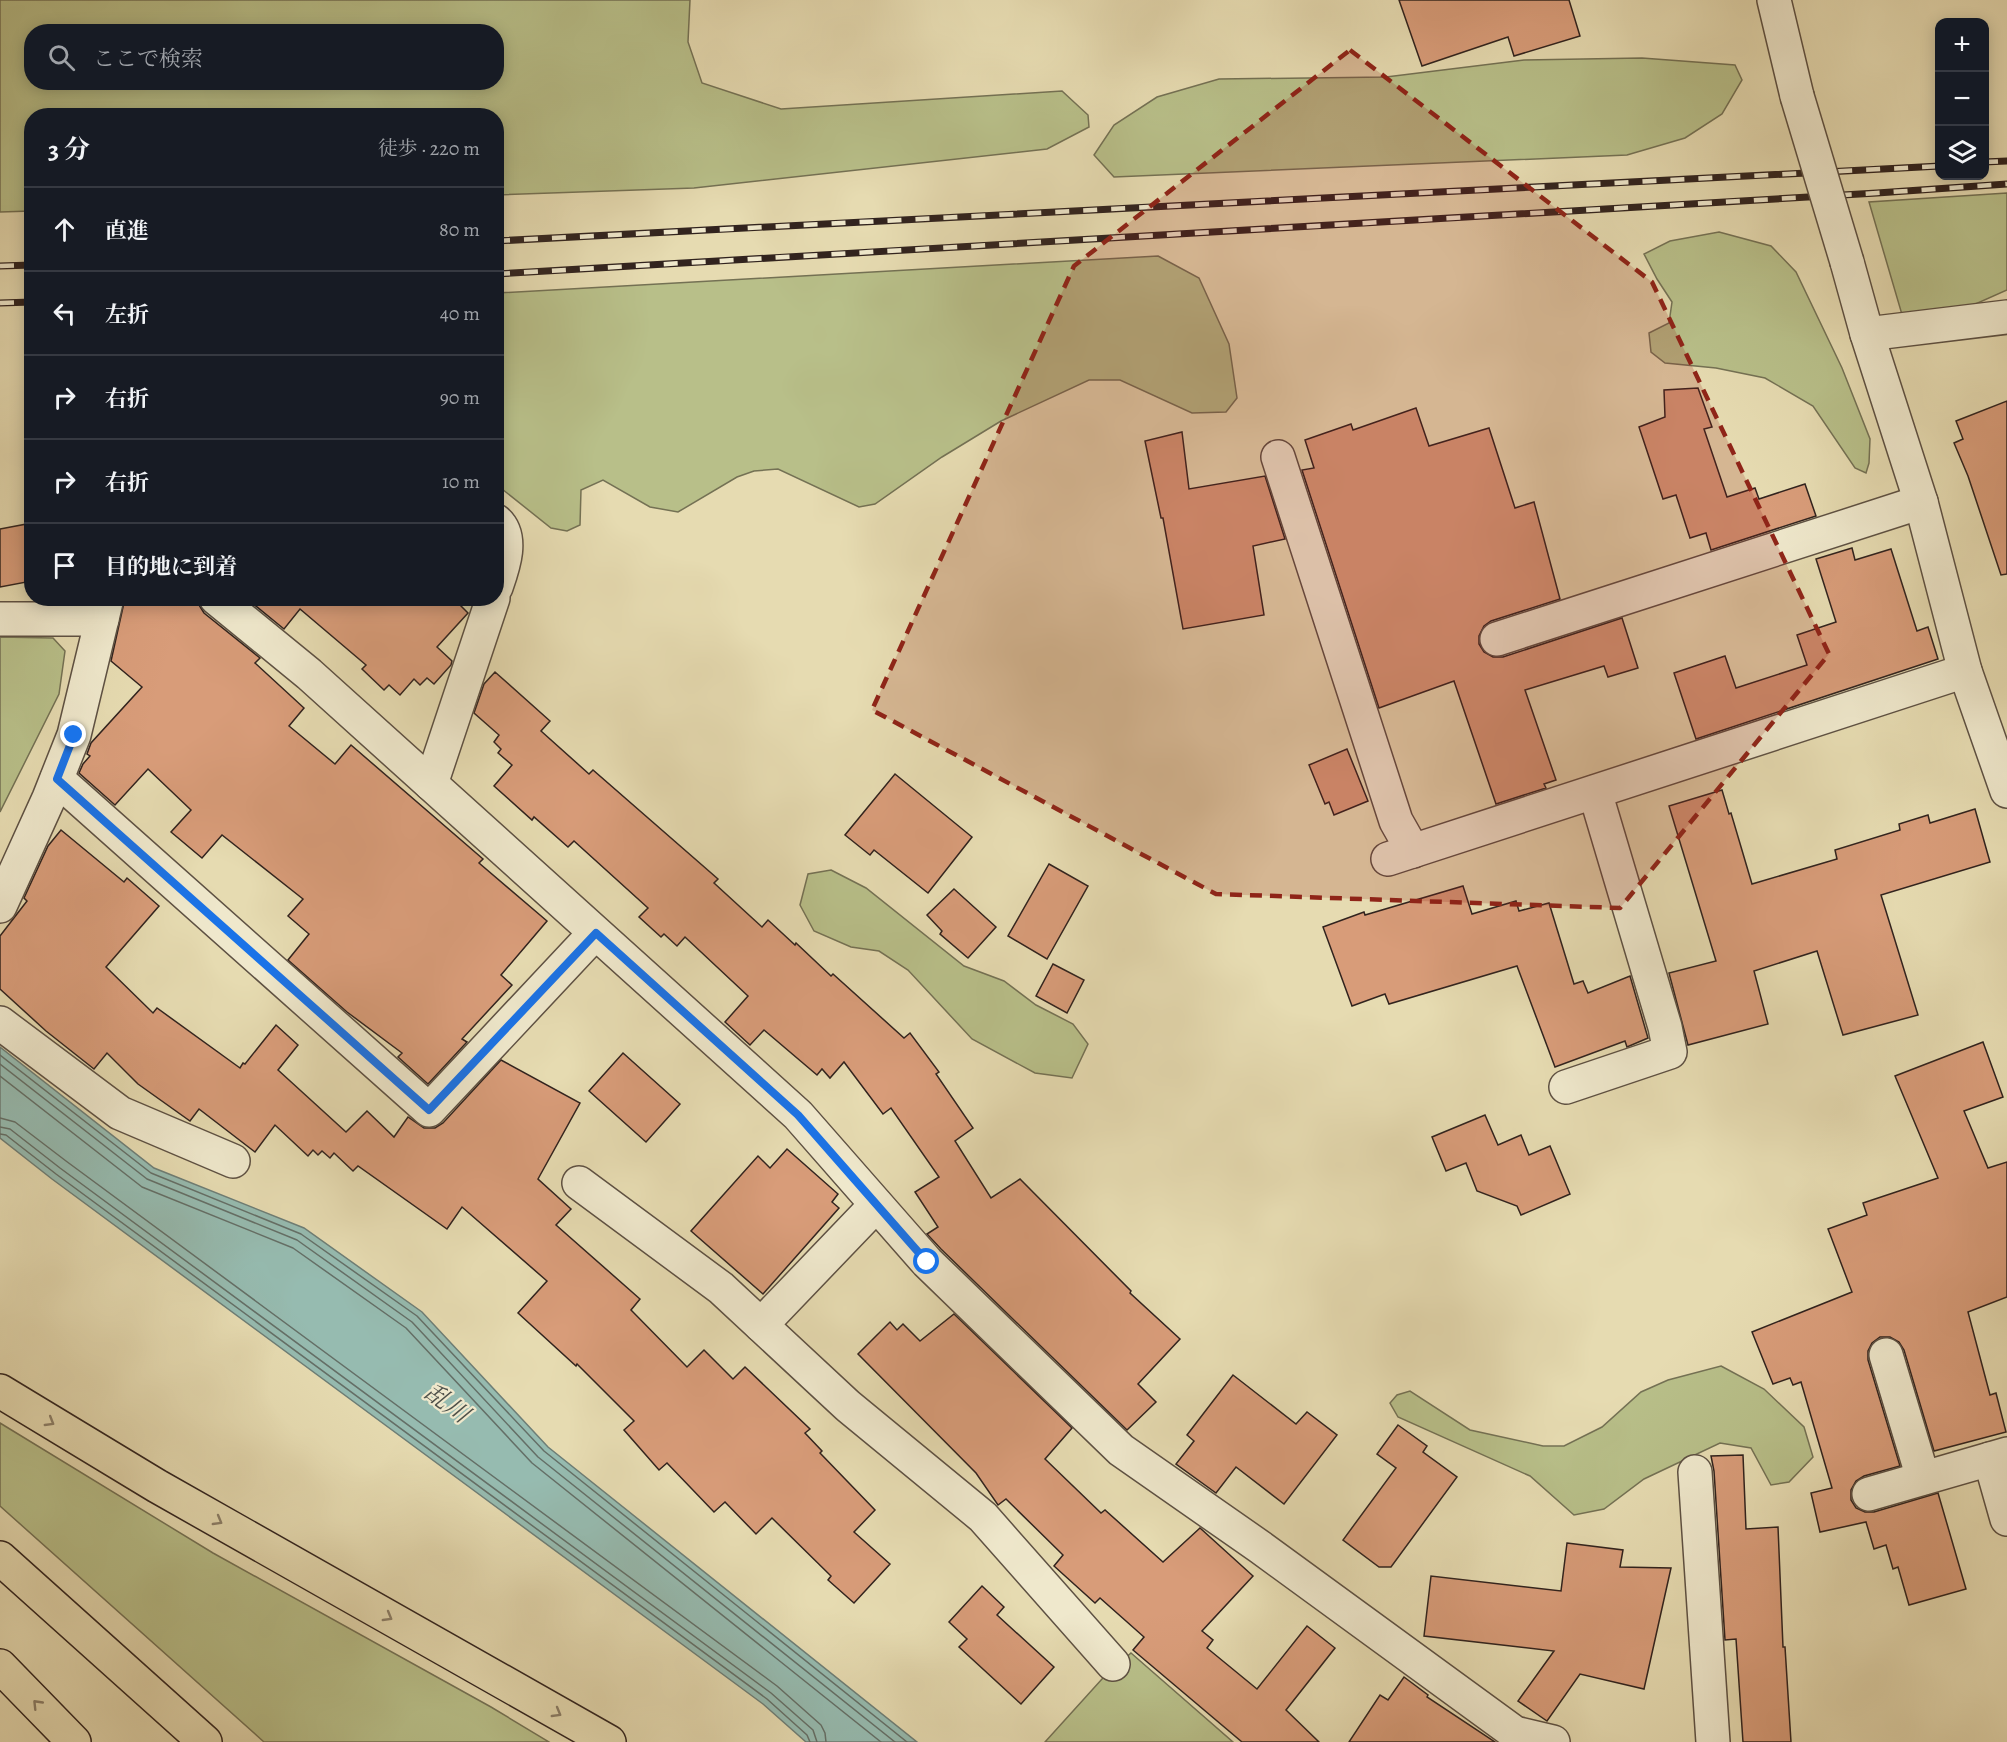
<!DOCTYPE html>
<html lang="ja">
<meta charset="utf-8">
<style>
body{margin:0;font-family:Alegreya,"Noto Serif JP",serif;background:#20242c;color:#f1f3f6}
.controls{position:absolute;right:18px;top:18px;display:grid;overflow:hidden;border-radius:12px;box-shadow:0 3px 15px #0003}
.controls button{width:54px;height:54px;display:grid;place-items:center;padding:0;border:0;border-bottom:2px solid #363941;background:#171b24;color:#f1f3f6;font:30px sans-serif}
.stop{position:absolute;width:18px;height:18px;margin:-14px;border:4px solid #1a73e8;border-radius:50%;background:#fff}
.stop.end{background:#1a73e8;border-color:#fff;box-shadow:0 2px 6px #0008}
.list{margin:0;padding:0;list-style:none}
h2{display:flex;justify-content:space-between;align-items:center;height:78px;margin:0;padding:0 24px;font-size:26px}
h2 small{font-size:20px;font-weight:400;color:#9ea1a6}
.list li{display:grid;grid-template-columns:39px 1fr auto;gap:18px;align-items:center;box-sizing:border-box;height:84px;padding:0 24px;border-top:2px solid #363941}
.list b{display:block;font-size:22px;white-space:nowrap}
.list em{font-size:20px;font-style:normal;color:#9ea1a6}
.icon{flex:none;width:33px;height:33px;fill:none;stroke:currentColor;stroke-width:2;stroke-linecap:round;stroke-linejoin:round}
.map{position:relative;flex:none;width:2007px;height:1742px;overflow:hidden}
.search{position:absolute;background:#171b24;box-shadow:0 3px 15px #0003;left:24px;top:24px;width:480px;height:66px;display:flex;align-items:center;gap:15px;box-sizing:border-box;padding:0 21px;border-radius:24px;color:#9ea1a6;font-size:22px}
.panel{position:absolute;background:#171b24;box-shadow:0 3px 15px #0003;left:24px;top:108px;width:480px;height:498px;border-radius:24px}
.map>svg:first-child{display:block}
.green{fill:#b8bf89;stroke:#747154;stroke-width:1.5;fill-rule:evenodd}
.water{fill:#96bbb0;stroke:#6e7e76;stroke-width:1.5}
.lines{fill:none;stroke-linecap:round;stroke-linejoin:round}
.shore{stroke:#646f67;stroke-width:1.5}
.building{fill:#d89c79;stroke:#31231e;stroke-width:1.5}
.minor-casing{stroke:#5e5143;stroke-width:36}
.tertiary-casing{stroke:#5e5143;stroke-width:36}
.motorway-casing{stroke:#31231e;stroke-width:36}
.minor{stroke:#efe8cc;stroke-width:33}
.tertiary{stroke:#efe8cc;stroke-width:33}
.motorway{stroke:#e6dbb1;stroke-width:33}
.rail-casing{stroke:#31231e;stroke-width:7}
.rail{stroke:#efe8cc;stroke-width:4.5;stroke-dasharray:14;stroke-linecap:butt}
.tertiary-bridge-casing{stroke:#5e5143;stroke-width:36;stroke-linecap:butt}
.tertiary-bridge{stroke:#efe8cc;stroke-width:33}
.oneway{stroke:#8c7f68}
.route{stroke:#1a73e8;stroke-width:8}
.marked{fill:#8f2418;fill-opacity:0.2;stroke:#8f2418;stroke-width:4.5;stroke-dasharray:12 8;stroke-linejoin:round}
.labels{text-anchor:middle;stroke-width:4.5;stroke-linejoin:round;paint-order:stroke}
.water-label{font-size:24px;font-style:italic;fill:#4f514a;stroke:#efe8cc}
</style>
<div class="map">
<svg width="2007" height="1742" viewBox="0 0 2007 1742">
<rect width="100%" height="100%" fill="#e6dbb1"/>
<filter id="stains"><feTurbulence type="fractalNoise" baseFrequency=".00333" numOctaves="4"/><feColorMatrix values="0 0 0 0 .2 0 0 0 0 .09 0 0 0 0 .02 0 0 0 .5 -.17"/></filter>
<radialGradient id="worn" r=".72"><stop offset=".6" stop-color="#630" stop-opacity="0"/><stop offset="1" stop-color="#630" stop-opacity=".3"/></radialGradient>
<g class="green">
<path d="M0,0H690L688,42L702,83L781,109L1062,91L1088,115L1089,127L1047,149L694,188L497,195L496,116H32L31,211L0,212ZM32,32H496V82H32Z"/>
<polygon points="1642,58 1735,65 1742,80 1722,114 1685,138 1627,155 1114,177 1094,155 1114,125 1157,97 1219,79 1386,77 1524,60"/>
<polygon points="2007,193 2007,290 1962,310 1903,318 1869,202"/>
<polygon points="1719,232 1771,246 1796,272 1842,368 1870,439 1869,463 1866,473 1855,468 1813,406 1765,378 1716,368 1665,363 1651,352 1649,333 1669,323 1672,302 1657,279 1644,254 1670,241"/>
<polygon points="1158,256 1199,278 1229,344 1237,398 1226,412 1192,413 1120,380 1089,380 1001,421 942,457 875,504 859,507 778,469 754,471 737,477 678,512 650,507 603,480 581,490 580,525 567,531 551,528 497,485 497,293"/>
<polygon points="0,637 53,638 65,651 59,694 0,812"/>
<polygon points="831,870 866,888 964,966 1004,981 1036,1005 1073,1024 1088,1044 1072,1078 1035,1073 972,1039 908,970 879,951 851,947 814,931 800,905 808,874"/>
<polygon points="1721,1366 1764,1389 1804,1427 1813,1457 1789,1482 1771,1485 1751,1448 1720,1443 1644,1479 1604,1509 1574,1515 1530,1476 1398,1417 1390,1403 1397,1395 1410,1391 1470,1430 1543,1446 1564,1446 1602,1427 1641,1392 1668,1380"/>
<polygon points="0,1423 213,1553 491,1707 549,1742 264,1742 0,1506"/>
<polygon points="1131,1653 1233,1742 1045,1742 1102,1679"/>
</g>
<polygon class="water" points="0,1047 154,1168 304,1228 422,1312 548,1447 917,1742 806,1742 763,1704 52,1179 0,1138"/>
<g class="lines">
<g class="shore">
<polyline points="0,1055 151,1173 301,1234 417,1316 544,1451 907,1742"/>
<polyline points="0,1064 147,1179 297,1240 412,1322 538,1457 895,1742"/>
<polyline points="0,1076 142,1187 293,1248 406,1328 532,1463 881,1742"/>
<polyline points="0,1118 15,1122 66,1161 777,1686 821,1725 825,1733 826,1742"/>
<polyline points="0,1127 10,1129 60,1168 771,1693 813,1730 817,1742"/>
<polyline points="0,1134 6,1135 56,1174 767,1699 807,1735 810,1742"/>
</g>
</g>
<g class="building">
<polygon points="1399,0 1569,0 1580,36 1514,56 1508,37 1422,66"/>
<polygon points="1698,388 1712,427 1704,429 1727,497 1755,488 1759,499 1805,484 1816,516 1711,550 1706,533 1690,538 1676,495 1663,499 1639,427 1665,417 1664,390"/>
<polygon points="2007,401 2007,574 2001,575 1968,476 1954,443 1963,439 1956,421"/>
<polygon points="1416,408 1429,446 1489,428 1515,508 1534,502 1560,599 1491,621 1484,626 1479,636 1479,644 1484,652 1493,657 1503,657 1622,618 1638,668 1608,677 1604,666 1525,690 1556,780 1544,784 1546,788 1496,804 1454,681 1379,708 1302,470 1314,468 1305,440 1351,424 1353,430"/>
<polygon points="1182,432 1189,489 1265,476 1285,539 1253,546 1264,615 1183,629 1163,518 1161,518 1145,441"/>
<polygon points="32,523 32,581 0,587 0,529"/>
<polygon points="1852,548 1855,560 1891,549 1917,631 1928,627 1938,659 1696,739 1674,673 1725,656 1736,688 1807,665 1797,635 1836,622 1816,559"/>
<polygon points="125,598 198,598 199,605 204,613 260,658 255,663 304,708 289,726 335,764 351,745 483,859 479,863 547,921 501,975 512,985 462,1039 467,1042 428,1084 398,1057 402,1053 347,1012 288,960 309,934 288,916 303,899 222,835 202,858 171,832 191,810 148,769 115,805 79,773 83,764 90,756 87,754 91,743 142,687 111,661"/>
<polygon points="246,598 453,598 468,613 437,647 452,661 451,665 434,684 427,678 420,685 414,679 400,695 389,685 384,690 362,669 366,665 300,609 284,629"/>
<polygon points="495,672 550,721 541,731 589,774 593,770 718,879 714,883 762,927 768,920 795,945 796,943 831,976 833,974 904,1038 910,1033 939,1072 936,1074 973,1128 955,1141 991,1198 1020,1179 1131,1291 1130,1293 1180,1339 1138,1384 1156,1402 1127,1430 941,1249 927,1234 938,1227 915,1192 939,1177 891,1108 883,1114 844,1062 830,1078 822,1069 817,1075 764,1030 750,1045 725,1022 748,996 685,937 677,946 664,934 661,937 639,917 648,908 574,841 568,847 534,817 532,820 494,786 512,765 498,753 501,749 494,742 499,735 474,713 484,684"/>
<polygon points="1347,749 1368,801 1334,815 1329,802 1325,804 1309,765"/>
<polygon points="895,774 972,837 928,893 874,850 870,855 845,835"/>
<polygon points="1722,790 1729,814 1731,813 1752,884 1837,859 1835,850 1900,830 1899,824 1928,815 1930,823 1975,809 1990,862 1881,895 1918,1015 1843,1035 1817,951 1754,971 1768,1024 1688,1045 1669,973 1716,961 1669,806"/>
<polygon points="61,830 124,882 127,878 159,906 106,967 153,1013 157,1008 240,1068 243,1063 245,1064 276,1025 298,1045 278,1070 346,1132 367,1111 394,1137 408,1117 424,1128 435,1128 443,1123 501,1060 580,1103 538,1179 571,1209 556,1225 640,1299 631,1310 687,1367 704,1350 733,1379 745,1367 810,1429 805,1433 822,1451 820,1453 875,1510 854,1532 890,1564 854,1603 828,1580 831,1576 772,1518 756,1534 725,1502 714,1512 667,1463 659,1470 624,1430 634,1421 577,1364 576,1366 518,1313 547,1281 462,1207 447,1229 358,1166 353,1171 334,1153 330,1158 322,1151 318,1155 313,1150 308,1156 275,1125 255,1152 199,1109 190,1121 138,1084 107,1053 94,1069 46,1031 0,989 0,936 27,901 24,898 48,846"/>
<polygon points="1049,864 1088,886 1047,959 1008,936"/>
<polygon points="1463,886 1472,914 1516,901 1519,911 1549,903 1574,984 1583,981 1588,993 1630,976 1648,1038 1627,1047 1625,1041 1555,1067 1517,966 1389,1004 1385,994 1352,1006 1323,927 1364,912 1365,915"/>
<polygon points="954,889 996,927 968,958 940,934 942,931 927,915"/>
<polygon points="1053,964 1084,980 1067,1013 1036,996"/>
<polygon points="1983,1042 2003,1097 1964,1111 1988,1168 2007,1162 2007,1297 1968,1312 1990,1395 1996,1393 2006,1432 1934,1451 1904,1350 1899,1342 1890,1337 1880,1337 1872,1343 1868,1351 1868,1360 1900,1466 1864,1476 1856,1481 1851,1490 1851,1500 1856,1508 1865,1512 1874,1512 1938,1493 1966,1589 1909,1605 1898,1567 1893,1569 1886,1545 1874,1549 1866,1522 1820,1532 1811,1493 1832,1488 1801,1382 1793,1385 1790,1378 1773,1384 1752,1332 1852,1292 1828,1229 1867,1215 1863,1203 1938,1178 1895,1076"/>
<polygon points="623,1053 680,1104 646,1142 589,1091"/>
<polygon points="1485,1115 1498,1145 1521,1135 1529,1155 1550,1146 1570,1194 1521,1215 1517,1206 1477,1191 1466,1163 1446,1171 1432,1137"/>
<polygon points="787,1149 838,1194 832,1202 839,1208 763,1294 691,1231 758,1156 770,1168"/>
<polygon points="954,1314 1072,1428 1045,1459 1101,1513 1105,1510 1163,1562 1200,1528 1253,1576 1202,1631 1213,1640 1207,1648 1257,1689 1307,1626 1335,1648 1286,1710 1319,1742 1242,1742 1133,1650 1144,1637 1100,1598 1095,1603 1054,1566 1063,1555 1006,1499 998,1505 976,1473 858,1354 890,1322 897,1330 903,1324 920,1341"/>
<polygon points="1233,1375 1296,1424 1307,1412 1337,1435 1284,1504 1236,1467 1216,1493 1176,1464 1194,1441 1187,1435"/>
<polygon points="1398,1425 1427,1446 1423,1452 1457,1477 1391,1567 1379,1567 1343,1540 1396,1468 1377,1454"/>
<polygon points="1743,1455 1746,1529 1778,1527 1783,1647 1785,1647 1791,1742 1743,1742 1736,1639 1725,1640 1714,1471 1711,1456"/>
<polygon points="1567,1543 1623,1550 1620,1567 1671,1568 1644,1689 1580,1674 1547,1721 1518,1701 1554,1651 1424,1636 1431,1576 1561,1591"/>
<polygon points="982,1586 1004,1607 997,1615 1054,1667 1021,1704 959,1647 967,1639 949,1622"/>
<polygon points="1404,1677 1428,1695 1427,1697 1495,1742 1349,1742 1380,1695 1388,1700"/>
</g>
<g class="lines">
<g class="minor-casing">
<g id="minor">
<polyline points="1867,334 2007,317"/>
<polyline points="1278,457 1396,821 1413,851"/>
<path d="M496,521C514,537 503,567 496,587"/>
<polyline points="216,598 309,674 798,1115 927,1262 1121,1450 1260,1547 1515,1733 1553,1742"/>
<polyline points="0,619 102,619"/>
<polyline points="1497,639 1921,502"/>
<polyline points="57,779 429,1110 595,933"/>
<polyline points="431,784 493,598"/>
<polyline points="1388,859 1965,671"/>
<polyline points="0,906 49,798 74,735 107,598"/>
<polyline points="0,1023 120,1113 233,1161"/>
<polyline points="1566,1087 1670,1052 1665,1027 1595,792"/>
<polyline points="579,1183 721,1288 848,1406 983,1517 1113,1664"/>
<polyline points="761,1325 876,1205"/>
<polyline points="1886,1355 1923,1478"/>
<polyline points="1990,1459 2007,1519"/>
<polyline points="1695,1472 1713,1742"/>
<polyline points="1869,1494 2007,1454"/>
</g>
</g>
<g class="tertiary-casing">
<g id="tertiary">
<polyline points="1774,0 1797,96"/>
<polyline points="1847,262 1867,334 1921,502 1965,671 2007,791"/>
</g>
</g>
<g class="motorway-casing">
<g id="motorway">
<polyline points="0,1391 157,1486 609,1742"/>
<polyline points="0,1558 205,1742"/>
<polyline points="0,1666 74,1742"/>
</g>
</g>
<use href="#minor" class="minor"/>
<use href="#tertiary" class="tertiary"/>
<use href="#motorway" class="motorway"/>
<g class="rail-casing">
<g id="rail">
<polyline points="1984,162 2007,161"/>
<polyline points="496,241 1940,166"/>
<polyline points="0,266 32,265"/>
<polyline points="496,274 1877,193 2007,184"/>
<polyline points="0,303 32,302"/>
</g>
</g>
<use href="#rail" class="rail"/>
<g class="tertiary-bridge-casing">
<polyline id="tertiary-bridge" points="1797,96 1847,262"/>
</g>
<use href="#tertiary-bridge" class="tertiary-bridge"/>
</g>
<defs><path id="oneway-chevron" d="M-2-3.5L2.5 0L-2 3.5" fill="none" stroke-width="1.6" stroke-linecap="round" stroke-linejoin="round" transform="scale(1.5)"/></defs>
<g class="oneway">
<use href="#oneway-chevron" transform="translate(50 1422) rotate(31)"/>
<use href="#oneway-chevron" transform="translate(218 1521) rotate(30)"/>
<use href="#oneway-chevron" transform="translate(388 1617) rotate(30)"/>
<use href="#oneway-chevron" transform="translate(37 1704) rotate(-134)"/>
<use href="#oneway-chevron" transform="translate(557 1713) rotate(30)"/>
</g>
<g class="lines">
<polyline class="route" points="74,735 57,779 429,1110 596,933 798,1115 927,1262"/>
</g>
<path class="marked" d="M1350,50L1652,282L1829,654L1620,908L1216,894L872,710L1074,266Z"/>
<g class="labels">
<g class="water-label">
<text transform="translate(447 1403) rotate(36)" y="8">乱川</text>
</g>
</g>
<rect width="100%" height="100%" filter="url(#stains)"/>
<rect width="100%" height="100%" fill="url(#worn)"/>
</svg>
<div class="controls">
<button>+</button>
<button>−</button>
<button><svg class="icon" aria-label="layers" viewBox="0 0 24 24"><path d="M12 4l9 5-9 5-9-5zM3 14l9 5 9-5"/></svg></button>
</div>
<div class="stop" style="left:927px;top:1262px"></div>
<div class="stop end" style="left:74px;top:735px"></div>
<div class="search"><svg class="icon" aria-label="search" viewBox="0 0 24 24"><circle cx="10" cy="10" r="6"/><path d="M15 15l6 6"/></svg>ここで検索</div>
<section class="panel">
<h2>3 分<small>徒歩 · 220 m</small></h2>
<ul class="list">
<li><svg class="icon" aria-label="ahead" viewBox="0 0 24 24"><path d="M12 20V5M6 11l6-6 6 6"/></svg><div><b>直進</b></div><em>80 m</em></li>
<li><svg class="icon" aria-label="left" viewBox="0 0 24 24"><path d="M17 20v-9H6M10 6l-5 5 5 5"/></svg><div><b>左折</b></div><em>40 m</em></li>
<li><svg class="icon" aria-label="right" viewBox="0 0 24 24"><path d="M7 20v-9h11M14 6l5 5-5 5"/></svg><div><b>右折</b></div><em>90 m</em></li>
<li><svg class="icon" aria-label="right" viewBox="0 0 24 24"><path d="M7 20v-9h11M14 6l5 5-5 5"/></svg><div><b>右折</b></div><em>10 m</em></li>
<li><svg class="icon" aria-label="arrive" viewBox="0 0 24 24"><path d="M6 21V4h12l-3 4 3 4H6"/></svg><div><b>目的地に到着</b></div></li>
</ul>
</section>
</div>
